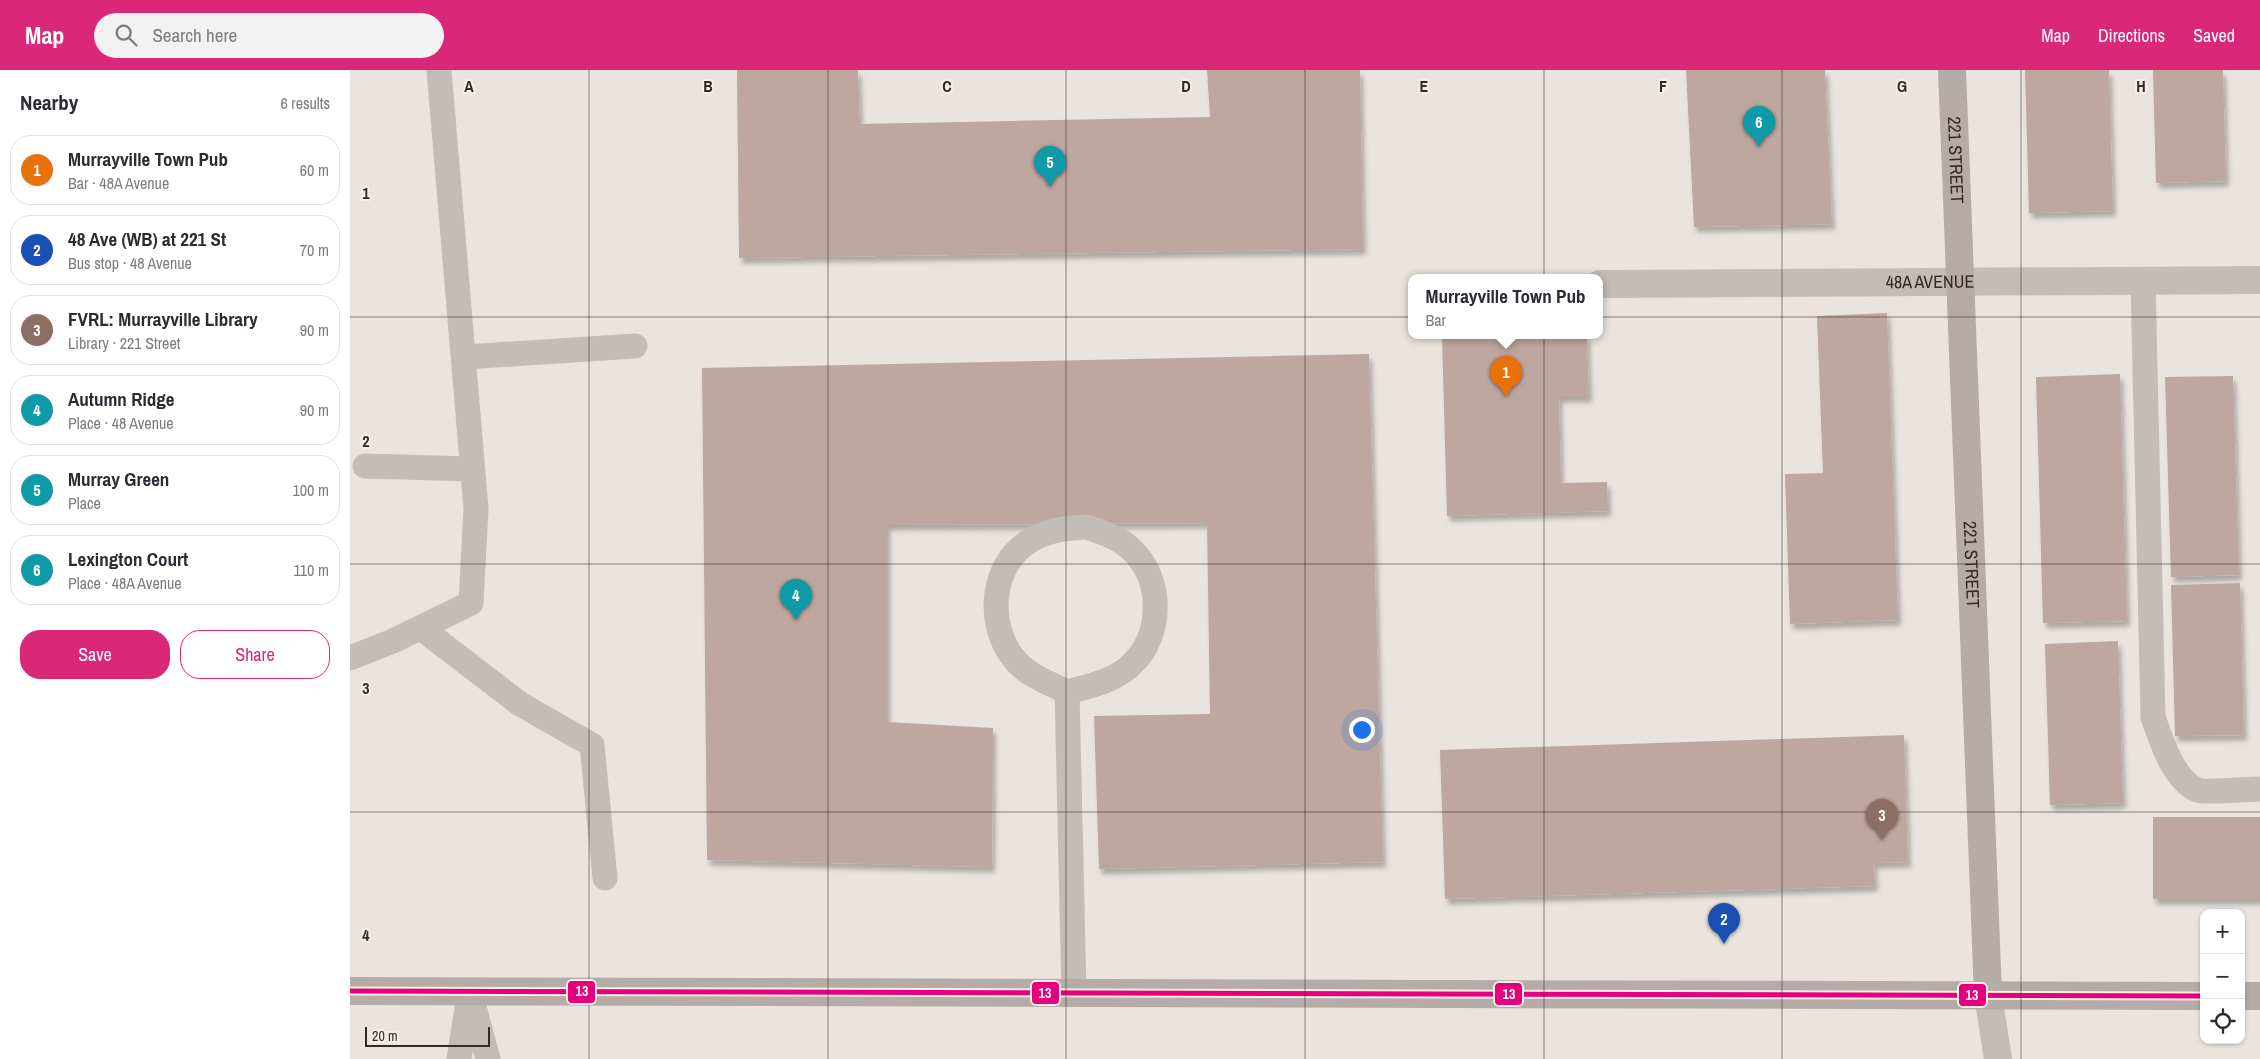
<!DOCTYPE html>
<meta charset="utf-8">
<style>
body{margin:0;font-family:"Archivo Narrow",sans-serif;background:#f2f2f3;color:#2b2b33}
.controls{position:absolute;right:15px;bottom:15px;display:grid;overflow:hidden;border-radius:10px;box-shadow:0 1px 4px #0004}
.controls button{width:45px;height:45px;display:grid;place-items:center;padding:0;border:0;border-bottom:1px solid #e1e1e2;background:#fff;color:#2b2b33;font:25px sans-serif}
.scale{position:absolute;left:15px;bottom:12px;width:125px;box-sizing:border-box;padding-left:5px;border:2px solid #342a26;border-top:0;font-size:14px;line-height:18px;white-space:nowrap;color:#342a26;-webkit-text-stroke:4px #f9eee4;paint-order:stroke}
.you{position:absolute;left:1011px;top:659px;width:18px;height:18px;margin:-12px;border:4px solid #fff;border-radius:50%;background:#1a73e8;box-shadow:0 0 0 8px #1a73e833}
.badge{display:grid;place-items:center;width:32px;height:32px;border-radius:50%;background:#db2777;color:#fff;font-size:16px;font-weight:700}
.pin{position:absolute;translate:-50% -41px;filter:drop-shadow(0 1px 2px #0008)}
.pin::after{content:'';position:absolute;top:26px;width:18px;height:15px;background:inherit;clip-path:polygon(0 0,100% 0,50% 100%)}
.popup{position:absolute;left:1058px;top:204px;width:195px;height:65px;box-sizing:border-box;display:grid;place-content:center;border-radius:10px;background:#fff;filter:drop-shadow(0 1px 4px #0005);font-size:16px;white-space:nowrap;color:#7c7c81}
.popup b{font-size:19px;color:#2b2b33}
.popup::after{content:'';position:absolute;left:50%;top:100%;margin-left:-10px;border:10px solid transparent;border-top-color:#fff}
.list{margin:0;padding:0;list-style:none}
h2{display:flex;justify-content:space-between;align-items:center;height:65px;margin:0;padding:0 20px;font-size:21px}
h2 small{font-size:16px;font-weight:400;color:#7c7c81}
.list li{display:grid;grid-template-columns:32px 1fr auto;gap:15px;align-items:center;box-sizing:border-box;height:70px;margin:0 10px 10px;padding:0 10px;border:1px solid #e1e1e2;border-radius:20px}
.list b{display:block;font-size:19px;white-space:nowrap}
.list p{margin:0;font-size:16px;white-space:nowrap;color:#7c7c81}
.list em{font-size:16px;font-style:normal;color:#7c7c81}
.actions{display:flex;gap:10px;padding:15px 20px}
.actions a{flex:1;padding:11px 0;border:1px solid #db2777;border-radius:20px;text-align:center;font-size:18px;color:#db2777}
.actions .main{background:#db2777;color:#fff}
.icon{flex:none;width:28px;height:28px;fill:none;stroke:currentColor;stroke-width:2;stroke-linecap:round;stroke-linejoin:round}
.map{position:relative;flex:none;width:1910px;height:989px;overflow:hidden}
header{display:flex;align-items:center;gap:30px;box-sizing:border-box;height:70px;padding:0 25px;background:#db2777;color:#fff}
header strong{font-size:24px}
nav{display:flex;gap:28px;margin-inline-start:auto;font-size:18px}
.search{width:350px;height:45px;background:#f2f2f3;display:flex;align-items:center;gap:12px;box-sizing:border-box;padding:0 18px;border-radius:28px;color:#7c7c81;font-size:19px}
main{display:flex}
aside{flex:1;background:#fff}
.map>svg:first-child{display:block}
.building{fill:#bea79f;filter:url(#shadow)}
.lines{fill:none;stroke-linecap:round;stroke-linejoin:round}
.lane{stroke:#c4bcb7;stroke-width:25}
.street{stroke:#c4bcb7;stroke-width:28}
.secondary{stroke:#b5aca7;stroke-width:28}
.bus-1-casing{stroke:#f9eee4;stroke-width:9}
.bus-1{stroke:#e5007d;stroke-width:5}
.grid{fill:none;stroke:#342a26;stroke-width:1;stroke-opacity:0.55}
.labels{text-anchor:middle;stroke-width:4;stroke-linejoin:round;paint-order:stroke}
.street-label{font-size:18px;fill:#342a26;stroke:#f9eee4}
.grid-label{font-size:16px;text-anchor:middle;font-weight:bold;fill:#342a26;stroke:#f9eee4;stroke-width:4;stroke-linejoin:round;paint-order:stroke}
.line-badge{stroke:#f9eee4;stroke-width:2}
.badge-label{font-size:14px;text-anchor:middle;font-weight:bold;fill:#fff}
</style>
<header>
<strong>Map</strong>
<div class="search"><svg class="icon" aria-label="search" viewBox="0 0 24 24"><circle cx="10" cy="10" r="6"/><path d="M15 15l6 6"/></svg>Search here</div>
<nav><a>Map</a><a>Directions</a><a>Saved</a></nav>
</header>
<main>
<aside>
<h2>Nearby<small>6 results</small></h2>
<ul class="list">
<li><span class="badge" style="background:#e8710a">1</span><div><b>Murrayville Town Pub</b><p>Bar · 48A Avenue</p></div><em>60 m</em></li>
<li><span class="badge" style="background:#1a4fb4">2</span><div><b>48 Ave (WB) at 221 St</b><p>Bus stop · 48 Avenue</p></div><em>70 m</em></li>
<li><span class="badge" style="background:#8d6e63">3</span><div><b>FVRL: Murrayville Library</b><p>Library · 221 Street</p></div><em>90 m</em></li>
<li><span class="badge" style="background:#0f9aa8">4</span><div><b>Autumn Ridge</b><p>Place · 48 Avenue</p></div><em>90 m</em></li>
<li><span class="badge" style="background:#0f9aa8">5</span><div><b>Murray Green</b><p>Place</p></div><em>100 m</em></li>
<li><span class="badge" style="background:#0f9aa8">6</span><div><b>Lexington Court</b><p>Place · 48A Avenue</p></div><em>110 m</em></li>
</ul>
<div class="actions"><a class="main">Save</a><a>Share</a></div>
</aside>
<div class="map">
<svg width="1910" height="989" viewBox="0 0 1910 989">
<defs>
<filter id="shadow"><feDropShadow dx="3" dy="5.5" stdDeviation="2.5" flood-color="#0004"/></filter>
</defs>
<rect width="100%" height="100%" fill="#ebe4de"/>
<g class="building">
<polygon points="387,0 508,0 510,54 860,47 857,0 1010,0 1013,179 389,188"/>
<polygon points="1336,0 1475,0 1482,154 1344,157"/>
<polygon points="1675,0 1759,0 1763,141 1679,143"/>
<polygon points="1803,0 1873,0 1876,111 1806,113"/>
<polygon points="1537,243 1548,550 1440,554 1435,404 1473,403 1467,246"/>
<polygon points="1092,266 1237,266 1239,327 1209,327 1211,413 1257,412 1258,441 1097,446"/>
<polygon points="1019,284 1033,792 749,799 744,646 860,644 857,453 537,455 537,652 643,658 642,797 357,790 352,298"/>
<polygon points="1770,304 1777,551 1693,553 1686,307"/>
<polygon points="1883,306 1889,505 1821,507 1815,307"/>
<polygon points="1890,513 1894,665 1825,666 1821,515"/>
<polygon points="1768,571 1773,733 1700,735 1695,574"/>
<polygon points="1554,665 1558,792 1524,793 1525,816 1095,829 1090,680"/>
<rect x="1803" y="747" width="107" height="82"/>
</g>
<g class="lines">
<g class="lane">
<path d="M1793,211L1803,647C1811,670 1823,709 1847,720C1855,723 1899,719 1910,719"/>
<polyline points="114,287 285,276"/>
<polyline points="15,396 122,399"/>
<path d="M737,457C753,463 768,467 781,479C813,509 813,563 783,593C766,611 740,616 717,622C700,613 678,606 665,590C635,555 640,490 685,468C703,459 718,458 737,457Z"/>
<polyline points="71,558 170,634 242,675 255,808"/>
<polyline points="0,588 43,571 121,533 126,439 89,0"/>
<polyline points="717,622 724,923"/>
<polyline points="120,922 138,989"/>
<polyline points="109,989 118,932"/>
</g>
<g class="street">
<path id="s1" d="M1250,214L1910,210"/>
<polyline points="1638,925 1648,989"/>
</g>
<g class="secondary">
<path id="s2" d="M1602,0L1638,925"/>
<polyline points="0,921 1854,926"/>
<polyline points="1891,926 1910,926"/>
</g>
<g class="bus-1-casing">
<polyline id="bus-1" points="0,921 1854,926"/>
</g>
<use href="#bus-1" class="bus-1"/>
</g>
<path class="grid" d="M239,0V989M478,0V989M716,0V989M955,0V989M1194,0V989M1432,0V989M1671,0V989M0,247H1910M0,494H1910M0,742H1910"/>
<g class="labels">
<g class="street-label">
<text dy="6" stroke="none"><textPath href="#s2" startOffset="90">221 STREET</textPath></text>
<text dy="6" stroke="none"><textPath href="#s1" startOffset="330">48A AVENUE</textPath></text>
<text dy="6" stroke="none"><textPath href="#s2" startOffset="495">221 STREET</textPath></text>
</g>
</g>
<g class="grid-label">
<text x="119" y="22">A</text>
<text x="358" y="22">B</text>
<text x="597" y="22">C</text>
<text x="836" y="22">D</text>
<text x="1074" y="22">E</text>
<text x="1313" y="22">F</text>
<text x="1552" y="22">G</text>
<text x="1791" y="22">H</text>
<text x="16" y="129">1</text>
<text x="16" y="377">2</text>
<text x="16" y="624">3</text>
<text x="16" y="871">4</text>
</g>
<g class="line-badge">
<rect x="217" y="910" width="29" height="24" rx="5" fill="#e5007d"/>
<rect x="681" y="911" width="29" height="24" rx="5" fill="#e5007d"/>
<rect x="1144" y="912" width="29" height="24" rx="5" fill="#e5007d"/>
<rect x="1608" y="913" width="29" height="24" rx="5" fill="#e5007d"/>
</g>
<g class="badge-label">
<text x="232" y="926">13</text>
<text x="695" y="928">13</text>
<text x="1159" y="929">13</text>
<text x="1622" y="930">13</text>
</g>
</svg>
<div class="controls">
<button>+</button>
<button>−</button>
<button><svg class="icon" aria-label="locate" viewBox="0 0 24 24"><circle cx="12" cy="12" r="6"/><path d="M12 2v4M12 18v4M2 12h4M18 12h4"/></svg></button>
</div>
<div class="scale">20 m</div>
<div class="you"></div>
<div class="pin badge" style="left:1156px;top:327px;background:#e8710a">1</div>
<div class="popup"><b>Murrayville Town Pub</b>Bar</div>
<div class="pin badge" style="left:1374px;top:874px;background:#1a4fb4">2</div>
<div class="pin badge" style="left:1532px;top:770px;background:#8d6e63">3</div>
<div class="pin badge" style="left:446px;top:550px;background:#0f9aa8">4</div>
<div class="pin badge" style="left:700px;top:117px;background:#0f9aa8">5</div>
<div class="pin badge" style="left:1409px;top:77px;background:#0f9aa8">6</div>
</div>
</main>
